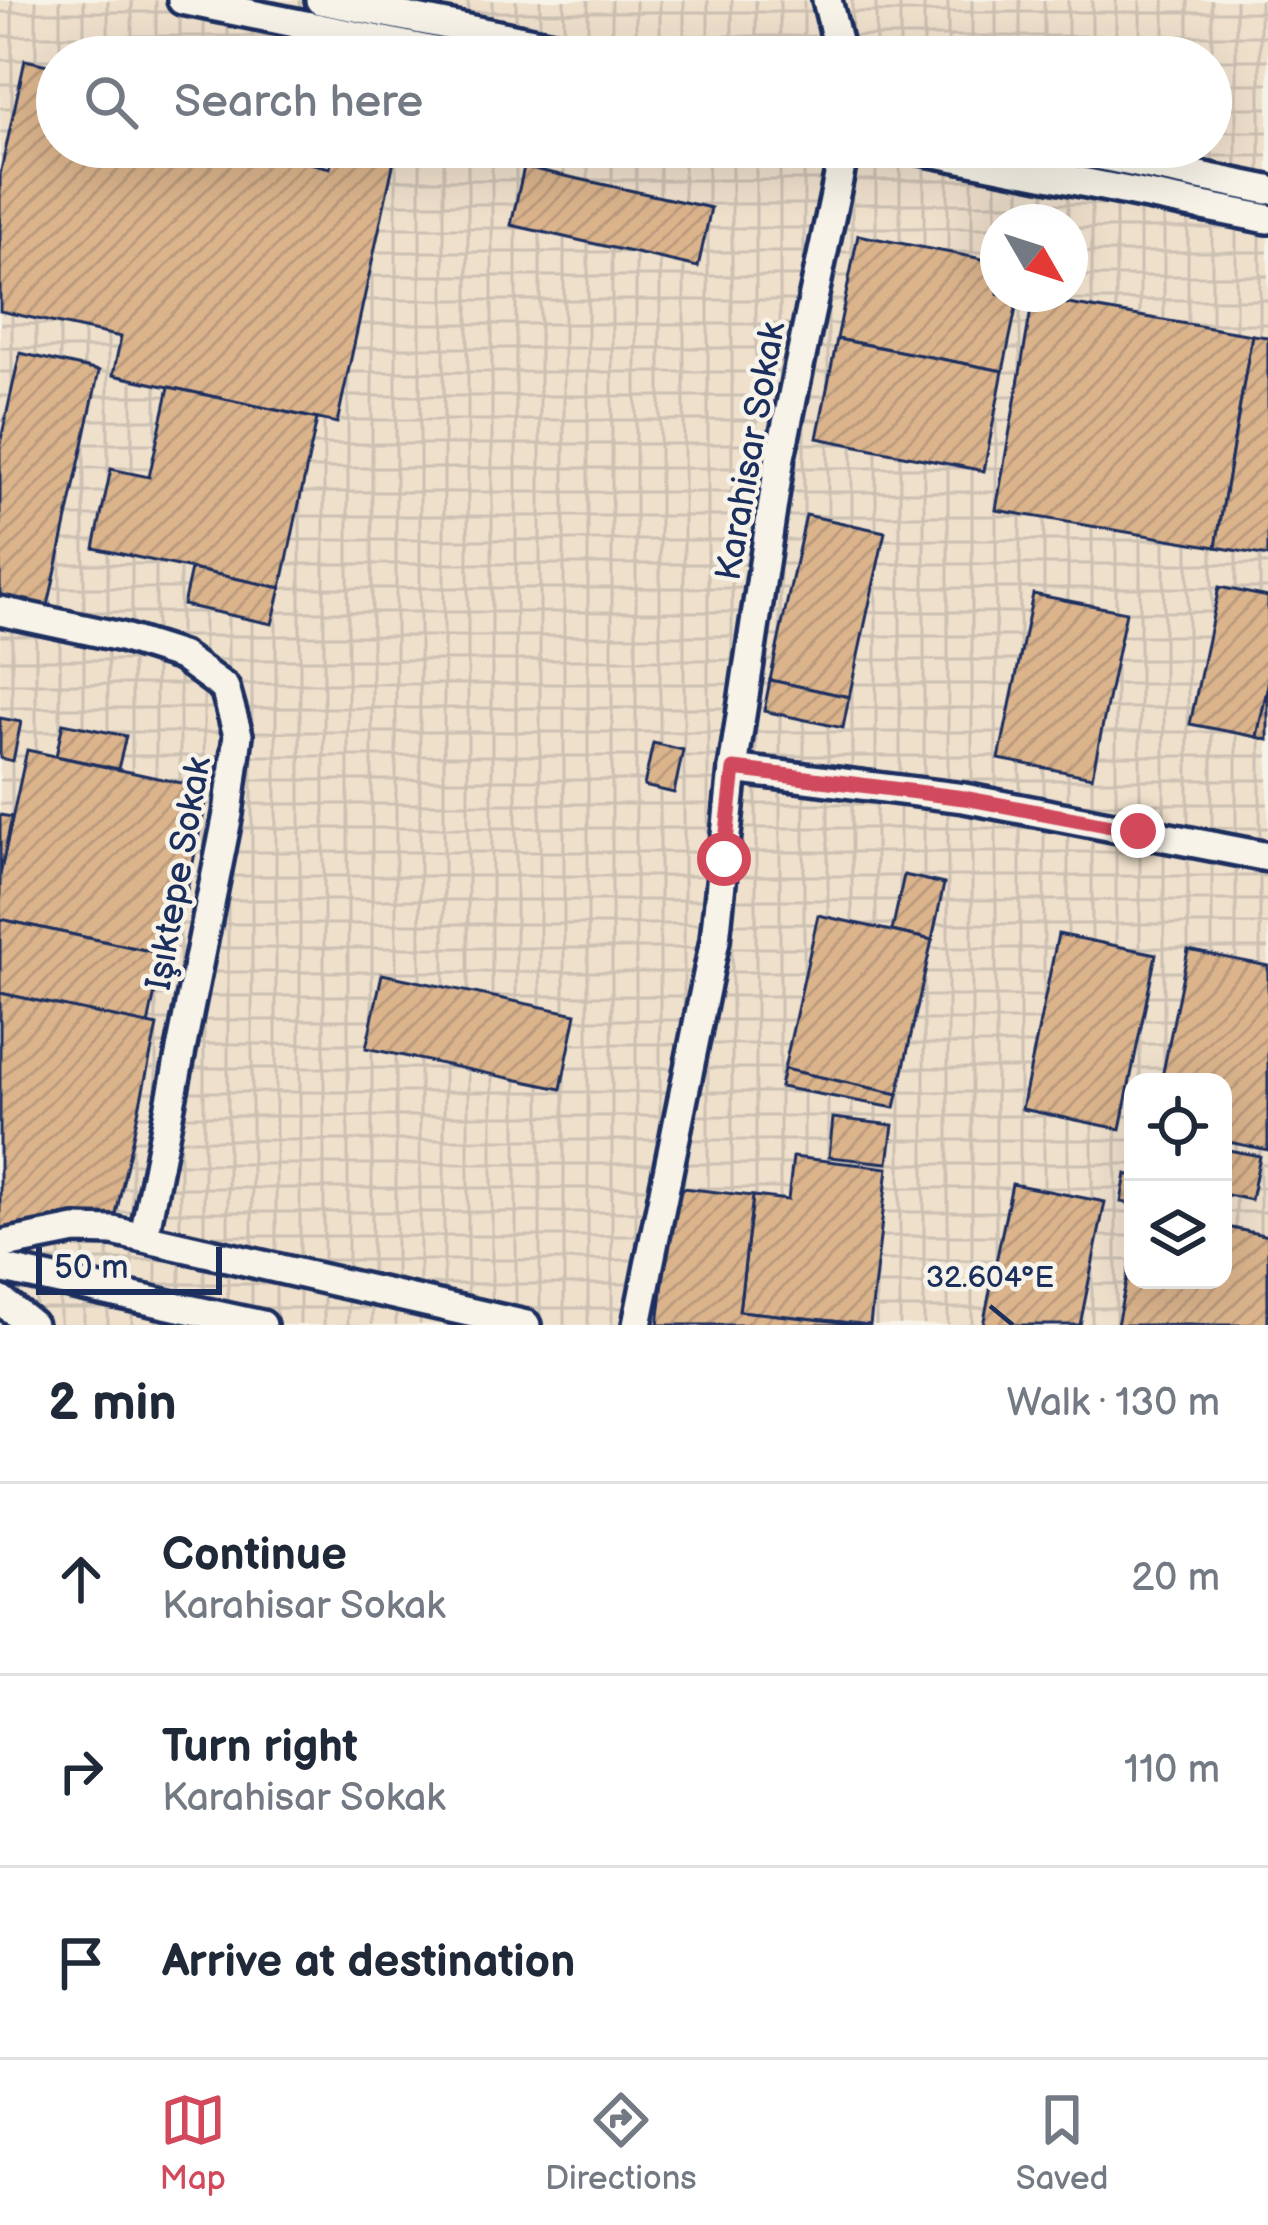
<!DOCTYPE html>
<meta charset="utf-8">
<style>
body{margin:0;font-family:"Balsamiq Sans",sans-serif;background:#f6f6f7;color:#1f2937}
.controls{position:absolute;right:36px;bottom:36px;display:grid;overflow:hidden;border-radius:24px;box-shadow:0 12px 48px #0002}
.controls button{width:108px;height:108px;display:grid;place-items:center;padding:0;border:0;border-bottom:3px solid #e0e1e3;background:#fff;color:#1f2937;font:60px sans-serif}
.compass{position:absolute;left:980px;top:204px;width:108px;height:108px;border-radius:50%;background:#fff;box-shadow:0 12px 48px #0002;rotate:129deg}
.scale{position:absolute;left:36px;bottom:30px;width:186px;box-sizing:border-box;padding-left:12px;border:6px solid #1b2f5e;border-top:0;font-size:33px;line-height:42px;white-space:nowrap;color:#1b2f5e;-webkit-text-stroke:9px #f7f3e8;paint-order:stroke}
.stop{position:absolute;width:36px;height:36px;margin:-27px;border:9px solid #d1495b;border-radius:50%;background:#fff}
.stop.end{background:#d1495b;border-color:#fff;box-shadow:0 3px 12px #0008}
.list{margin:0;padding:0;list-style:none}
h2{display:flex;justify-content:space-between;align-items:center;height:156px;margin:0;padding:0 48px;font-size:51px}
h2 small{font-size:39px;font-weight:400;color:#747a83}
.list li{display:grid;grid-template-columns:78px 1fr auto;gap:36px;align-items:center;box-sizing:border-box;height:192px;padding:0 48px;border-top:3px solid #e0e1e3}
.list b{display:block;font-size:45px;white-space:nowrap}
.list p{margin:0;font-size:39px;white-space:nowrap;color:#747a83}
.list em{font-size:39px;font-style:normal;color:#747a83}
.icon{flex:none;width:66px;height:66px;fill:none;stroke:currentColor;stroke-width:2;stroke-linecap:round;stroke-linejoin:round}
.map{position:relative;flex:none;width:1268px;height:1325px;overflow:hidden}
.search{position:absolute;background:#fff;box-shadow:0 12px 48px #0002;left:36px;right:36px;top:36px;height:132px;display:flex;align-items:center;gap:30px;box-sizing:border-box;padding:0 42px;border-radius:66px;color:#747a83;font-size:45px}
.sheet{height:732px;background:#fff}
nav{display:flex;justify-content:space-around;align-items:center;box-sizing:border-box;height:168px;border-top:3px solid #e0e1e3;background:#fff;font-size:33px;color:#747a83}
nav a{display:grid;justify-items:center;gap:6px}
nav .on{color:#d1495b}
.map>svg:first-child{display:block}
.industrial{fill:url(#industrial-grid);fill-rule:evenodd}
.building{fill:url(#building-hatch);stroke:#1b2f5e;stroke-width:3}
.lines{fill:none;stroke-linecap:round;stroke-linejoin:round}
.minor-casing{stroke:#1b2f5e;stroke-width:36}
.minor{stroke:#f7f3e8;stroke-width:27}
.route{stroke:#d1495b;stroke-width:15}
.ticks{fill:none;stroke:#1b2f5e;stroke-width:4.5}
.labels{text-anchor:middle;stroke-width:9;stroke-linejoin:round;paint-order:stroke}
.street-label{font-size:36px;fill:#1b2f5e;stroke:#f7f3e8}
.ticks-label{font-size:30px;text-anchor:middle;fill:#1b2f5e;stroke:#f7f3e8;stroke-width:9;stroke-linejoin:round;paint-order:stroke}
</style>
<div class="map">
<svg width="1268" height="1325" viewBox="0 0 1268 1325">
<defs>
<pattern id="industrial-grid" width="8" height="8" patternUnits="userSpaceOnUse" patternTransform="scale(3)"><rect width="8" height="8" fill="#efe0cc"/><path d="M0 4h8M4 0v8" fill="none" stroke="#ccc0b2"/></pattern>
<pattern id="building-hatch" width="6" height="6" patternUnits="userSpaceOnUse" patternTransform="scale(3)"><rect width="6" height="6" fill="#dbb48c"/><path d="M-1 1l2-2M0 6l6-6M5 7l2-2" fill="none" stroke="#bb9b7b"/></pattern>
</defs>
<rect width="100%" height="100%" fill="#f7f3e8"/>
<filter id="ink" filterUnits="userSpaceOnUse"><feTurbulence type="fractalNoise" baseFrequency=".00833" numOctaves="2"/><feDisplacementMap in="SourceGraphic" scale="24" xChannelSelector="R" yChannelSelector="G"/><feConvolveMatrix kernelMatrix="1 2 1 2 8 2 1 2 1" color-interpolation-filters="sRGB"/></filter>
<g filter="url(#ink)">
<path class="industrial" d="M0,0H1268V1325H0ZM57,57H1211V147H57ZM998,222H1070V294H998ZM1133,1082H1223V1280H1133Z"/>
<g class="building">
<polygon points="25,60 57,67 57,147 243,147 330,168 335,147 397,147 337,423 113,375 121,337 0,311 0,175"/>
<polygon points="524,167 711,208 698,267 511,225"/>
<polygon points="858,235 998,262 998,294 1019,294 1003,371 837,339"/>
<polygon points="1033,298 1252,335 1216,547 996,510"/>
<polygon points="1252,335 1268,337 1268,556 1216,547"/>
<polygon points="837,339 1003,371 984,471 817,438"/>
<polygon points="20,353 99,371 48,606 0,596 0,444"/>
<polygon points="169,387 317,419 281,588 94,548 111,469 149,477"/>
<polygon points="806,515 885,532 849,697 770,680"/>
<polygon points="191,569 281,588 272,624 183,605"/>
<polygon points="1219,587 1268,597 1268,685 1257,737 1190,724"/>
<polygon points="1033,594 1126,612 1092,777 999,759"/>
<polygon points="770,680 849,697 843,728 764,711"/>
<polygon points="1268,685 1268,740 1257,737"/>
<polygon points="0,718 21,722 13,761 0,758"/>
<polygon points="63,723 126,736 118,769 56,756"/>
<polygon points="653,743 683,750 674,793 644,786"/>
<polygon points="27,750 209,789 177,936 167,934 163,954 0,919 0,875"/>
<polygon points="0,815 12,817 0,875"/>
<polygon points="904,875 944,884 932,940 892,931"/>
<polygon points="818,915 932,940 898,1094 784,1069"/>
<polygon points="0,919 163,954 148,1025 0,993"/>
<polygon points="1058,934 1156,954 1120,1129 1022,1109"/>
<polygon points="1188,950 1268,966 1268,1150 1223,1141 1223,1082 1161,1082"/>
<polygon points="382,974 576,1014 561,1089 366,1048"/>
<polygon points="0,993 157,1026 115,1219 0,1228"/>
<polygon points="784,1069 898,1094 895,1108 780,1087"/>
<polygon points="833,1118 893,1125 888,1163 829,1157"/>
<polygon points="1223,1149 1260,1156 1251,1200 1223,1194"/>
<polygon points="793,1157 888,1168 870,1325 739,1311 753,1196 788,1200"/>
<polygon points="1126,1174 1133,1176 1133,1204 1121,1202"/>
<polygon points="1012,1184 1105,1202 1080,1325 983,1325"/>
<polygon points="674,1187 753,1196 739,1311 868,1325 658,1325"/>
<polygon points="1223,1226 1268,1236 1268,1325 1117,1325 1133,1249 1133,1280 1223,1280"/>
</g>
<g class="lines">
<g class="minor-casing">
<g id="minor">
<polyline points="182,0 463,57"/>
<polyline points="320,0 609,57"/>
<polyline points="827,0 841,57"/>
<polyline points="906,147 1268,219"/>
<polyline points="1058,147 1268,190"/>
<polyline points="0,611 121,637 181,656 225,688 238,735 228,814 144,1236"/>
<polyline points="733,769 964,798 1268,857"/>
<polyline points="0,1245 75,1230 113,1231 526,1325"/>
<polyline points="0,1268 262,1325"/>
<polyline points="0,1300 32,1325"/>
<polyline points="637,1325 715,940 733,769 780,457 845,147"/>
</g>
</g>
<use href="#minor" class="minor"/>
</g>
</g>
<g class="lines" filter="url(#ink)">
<polyline class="route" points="724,859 734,769 964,798 1138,831"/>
</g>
<path class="ticks" d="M990,1306L1013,1325"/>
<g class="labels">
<g class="street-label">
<text transform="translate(749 451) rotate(-80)" y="13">Karahisar Sokak</text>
<text transform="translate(177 873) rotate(-80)" y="13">Işıktepe Sokak</text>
</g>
</g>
<g class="ticks-label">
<text x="990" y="1287">32.604°E</text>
</g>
</svg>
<div class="controls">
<button><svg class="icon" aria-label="locate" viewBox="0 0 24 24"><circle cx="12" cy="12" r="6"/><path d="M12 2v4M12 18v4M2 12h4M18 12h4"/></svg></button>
<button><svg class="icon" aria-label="layers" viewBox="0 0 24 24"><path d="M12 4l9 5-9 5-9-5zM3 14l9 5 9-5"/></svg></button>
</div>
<svg class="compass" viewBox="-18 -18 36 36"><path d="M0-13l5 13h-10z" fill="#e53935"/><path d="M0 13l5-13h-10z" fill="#747a83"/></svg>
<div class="scale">50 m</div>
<div class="stop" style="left:724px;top:859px"></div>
<div class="stop end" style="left:1138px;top:831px"></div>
<div class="search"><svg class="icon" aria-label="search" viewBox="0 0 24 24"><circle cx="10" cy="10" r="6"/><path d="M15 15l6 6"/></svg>Search here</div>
</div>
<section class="sheet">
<h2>2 min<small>Walk · 130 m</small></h2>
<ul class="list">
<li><svg class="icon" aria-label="ahead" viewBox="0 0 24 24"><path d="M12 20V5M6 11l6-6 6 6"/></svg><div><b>Continue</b><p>Karahisar Sokak</p></div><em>20 m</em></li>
<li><svg class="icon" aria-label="right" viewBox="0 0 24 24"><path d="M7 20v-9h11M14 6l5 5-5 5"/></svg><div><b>Turn right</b><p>Karahisar Sokak</p></div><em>110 m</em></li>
<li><svg class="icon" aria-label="arrive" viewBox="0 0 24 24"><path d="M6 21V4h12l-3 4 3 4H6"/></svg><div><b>Arrive at destination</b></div></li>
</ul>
</section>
<nav>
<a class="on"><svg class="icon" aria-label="map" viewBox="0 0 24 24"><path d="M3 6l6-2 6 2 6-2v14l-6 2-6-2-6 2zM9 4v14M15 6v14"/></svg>Map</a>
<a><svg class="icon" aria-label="directions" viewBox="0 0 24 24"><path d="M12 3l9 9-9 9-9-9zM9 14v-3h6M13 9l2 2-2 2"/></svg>Directions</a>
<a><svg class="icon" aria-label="saved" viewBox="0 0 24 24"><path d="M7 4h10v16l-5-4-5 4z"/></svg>Saved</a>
</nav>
